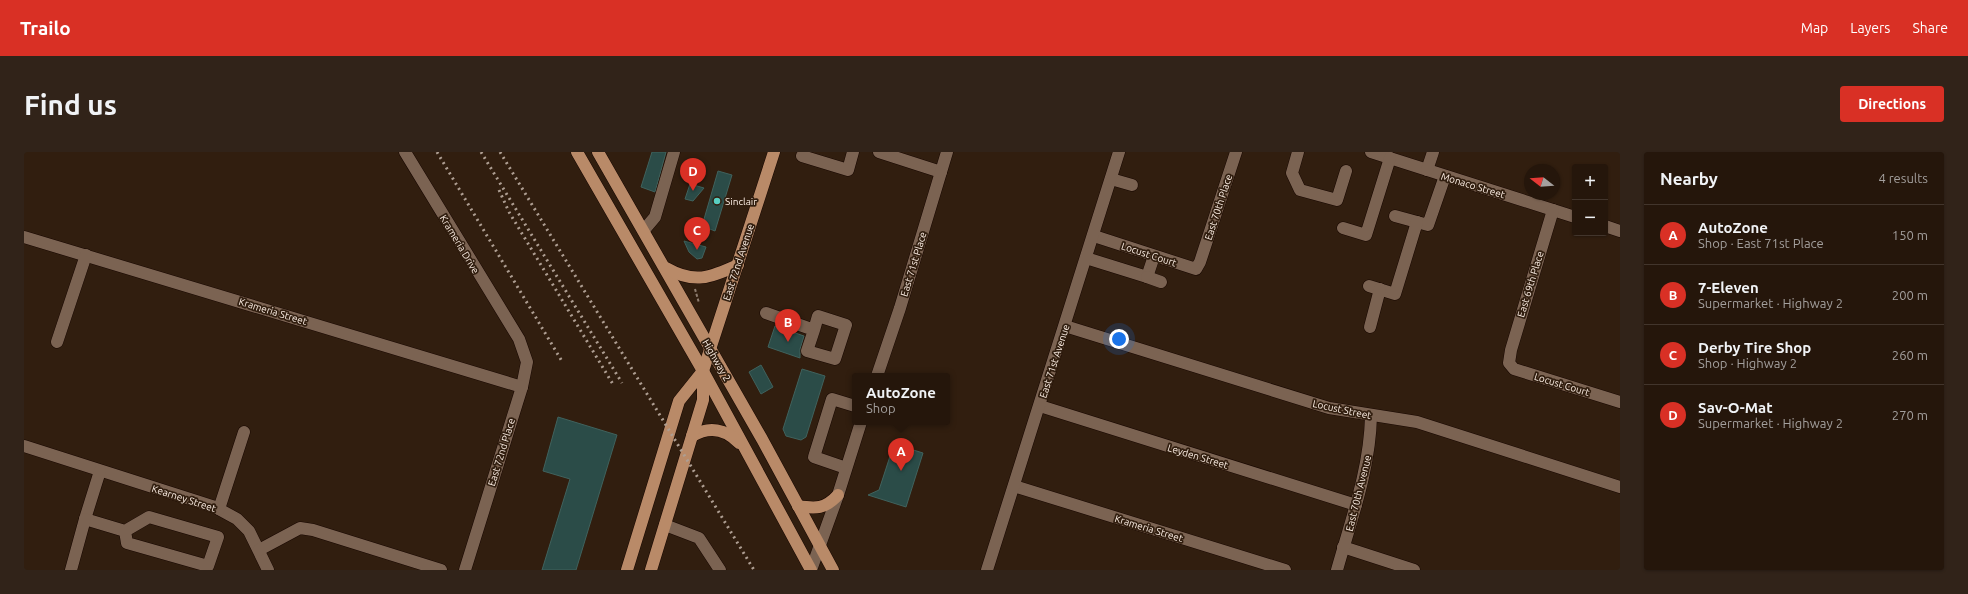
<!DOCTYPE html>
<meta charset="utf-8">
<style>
body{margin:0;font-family:Ubuntu,sans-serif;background:#312319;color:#f1f3f6}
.controls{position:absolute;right:12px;top:12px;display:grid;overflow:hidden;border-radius:4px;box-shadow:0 1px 3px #0004}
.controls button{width:36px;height:36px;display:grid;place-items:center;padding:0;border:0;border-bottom:1px solid #42352c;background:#25160b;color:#f1f3f6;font:20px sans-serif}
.compass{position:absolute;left:1500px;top:12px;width:36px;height:36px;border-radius:50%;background:#25160b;box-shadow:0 1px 3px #0004;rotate:287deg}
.you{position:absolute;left:1095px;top:187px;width:14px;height:14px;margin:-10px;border:3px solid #fff;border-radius:50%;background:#1a73e8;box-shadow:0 0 0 6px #1a73e833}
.badge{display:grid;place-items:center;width:26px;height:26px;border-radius:50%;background:#d93025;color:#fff;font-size:13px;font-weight:700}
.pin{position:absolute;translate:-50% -33px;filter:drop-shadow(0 1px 2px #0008)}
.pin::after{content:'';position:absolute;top:21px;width:14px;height:12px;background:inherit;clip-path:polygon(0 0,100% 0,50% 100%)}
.popup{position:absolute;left:828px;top:221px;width:98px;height:52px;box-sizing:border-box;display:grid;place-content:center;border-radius:4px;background:#25160b;filter:drop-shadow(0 1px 3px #0005);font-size:13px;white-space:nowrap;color:#a39f9d}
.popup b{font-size:15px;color:#f1f3f6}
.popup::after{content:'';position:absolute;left:50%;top:100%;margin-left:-8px;border:8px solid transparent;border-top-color:#25160b}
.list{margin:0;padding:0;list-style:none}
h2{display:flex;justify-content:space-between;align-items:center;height:52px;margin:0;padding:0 16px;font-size:17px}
h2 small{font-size:13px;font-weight:400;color:#a39f9d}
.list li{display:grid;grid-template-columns:26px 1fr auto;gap:12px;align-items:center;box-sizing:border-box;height:60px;padding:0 16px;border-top:1px solid #42352c}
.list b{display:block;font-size:15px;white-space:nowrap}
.list p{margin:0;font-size:13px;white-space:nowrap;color:#a39f9d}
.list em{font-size:13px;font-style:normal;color:#a39f9d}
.map{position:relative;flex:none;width:1596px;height:418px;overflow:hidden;border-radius:4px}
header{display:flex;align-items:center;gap:24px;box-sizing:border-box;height:56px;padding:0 20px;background:#d93025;color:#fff}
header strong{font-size:19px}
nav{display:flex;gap:22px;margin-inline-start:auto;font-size:14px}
.intro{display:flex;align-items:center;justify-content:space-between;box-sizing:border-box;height:96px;padding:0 24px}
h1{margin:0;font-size:28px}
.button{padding:10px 18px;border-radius:4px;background:#d93025;color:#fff;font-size:14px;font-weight:700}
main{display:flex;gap:24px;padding:0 24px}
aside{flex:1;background:#25160b;border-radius:4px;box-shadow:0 1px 3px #0004}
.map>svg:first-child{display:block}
.building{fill:#2b4c48;stroke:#40625d}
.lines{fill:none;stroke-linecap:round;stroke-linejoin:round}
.minor-casing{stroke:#180700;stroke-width:13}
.major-casing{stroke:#180700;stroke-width:13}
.path{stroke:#8e7d70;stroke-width:2;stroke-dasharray:3 2;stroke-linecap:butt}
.minor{stroke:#7b6352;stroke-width:12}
.major{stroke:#b98a68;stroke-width:12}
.rail{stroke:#ae9e92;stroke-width:3;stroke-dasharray:2 4;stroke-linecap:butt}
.poi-dot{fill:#58cec1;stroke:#311e0f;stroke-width:1.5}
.labels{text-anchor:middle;stroke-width:3.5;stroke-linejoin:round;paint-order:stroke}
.street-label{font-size:10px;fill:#fceee4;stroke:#311e0f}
.poi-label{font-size:10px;fill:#fceee4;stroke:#311e0f;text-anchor:start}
</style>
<header>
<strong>Trailo</strong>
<nav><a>Map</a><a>Layers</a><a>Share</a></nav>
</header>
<div class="intro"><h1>Find us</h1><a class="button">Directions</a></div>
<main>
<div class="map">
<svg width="1596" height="418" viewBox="0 0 1596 418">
<rect width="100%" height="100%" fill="#311e0f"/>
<g class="building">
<polygon points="628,0 642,0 631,40 617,35"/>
<polygon points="694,19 708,23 691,79 678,74"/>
<polygon points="666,32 680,36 669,49 661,47"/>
<polygon points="660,89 682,95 678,106 673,107 665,100"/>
<polygon points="751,174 780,184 776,197 776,206 744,195"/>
<polygon points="737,213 749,235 737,242 725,220"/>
<polygon points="778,217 801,224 782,285 777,288 762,284 759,277"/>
<polygon points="534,265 593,283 552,418 518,418 546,327 519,319"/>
<polygon points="870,292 899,301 882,355 844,343 855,338"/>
</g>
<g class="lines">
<g class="minor-casing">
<g id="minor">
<polyline points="381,0 495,187 503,210 498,235 441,418"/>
<polyline points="855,0 917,20"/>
<polyline points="1274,0 1268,21 1276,38 1313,48 1322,19"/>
<polyline points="1347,0 1551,65"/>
<polyline points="778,4 824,18 829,0"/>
<polyline points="1403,18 1409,0"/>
<polyline points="1087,27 1108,33"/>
<polyline points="1529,58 1487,198 1485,211 1490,217 1596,250"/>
<polyline points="1371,64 1404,73 1421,24"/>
<polyline points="1581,74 1596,79"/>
<polyline points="1319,76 1342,83 1366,6"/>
<polyline points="620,78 631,65 650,0"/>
<polyline points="1070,84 1172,117 1176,110 1212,0"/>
<polyline points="0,85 498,235"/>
<polyline points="1062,106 1123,125 1130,104"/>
<polyline points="1123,125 1137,130"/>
<polyline points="1345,134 1371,142 1393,70"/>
<polyline points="742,161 790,178 783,199 811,207 822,173 794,164 790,178"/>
<polyline points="1041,174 1305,256 1393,270 1596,335"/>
<polyline points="1346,175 1356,137"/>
<polyline points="33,190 62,103"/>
<polyline points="853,224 876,156 923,0"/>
<polyline points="1016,254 1332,353"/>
<polyline points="0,294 191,355 213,367 225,379 244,418"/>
<polyline points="822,316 790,305 808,247 831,254"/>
<polyline points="76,319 61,367 101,379 125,365 194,385 184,414 103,391 101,379"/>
<polyline points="990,334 1261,418"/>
<polyline points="195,357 220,280"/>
<polyline points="641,373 675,386 696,418"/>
<polyline points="1319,395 1390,418"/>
<polyline points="235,398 276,376 289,378 417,418"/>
<polyline points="47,418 61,367"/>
<polyline points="787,418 814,343 837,270"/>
<polyline points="963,418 1095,0"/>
<path d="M1313,418C1327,368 1346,317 1347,264"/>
</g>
</g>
<g class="major-casing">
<g id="major">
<polyline points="553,0 679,219 787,418"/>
<polyline points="574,0 738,287 809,418"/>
<path d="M642,116C670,132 686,126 714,113"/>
<path d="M668,284C685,274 702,277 715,291"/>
<path d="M774,354C792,357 801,357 814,343"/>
<polyline points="603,418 655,249 679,219"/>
<polyline points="627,418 679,248 679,219 750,0"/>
</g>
</g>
<polyline class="path" points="671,137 675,151"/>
<use href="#minor" class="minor"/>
<use href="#major" class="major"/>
<g class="rail">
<polyline points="413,0 539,211"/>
<polyline points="457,0 598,231"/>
<polyline points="476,0 730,418"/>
<polyline points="475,38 485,60 590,234"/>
</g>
</g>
<circle class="poi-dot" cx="693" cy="49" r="4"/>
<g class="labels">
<g class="street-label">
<text transform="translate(1449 33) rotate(17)" y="4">Monaco Street</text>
<text transform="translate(1194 55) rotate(-72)" y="4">East 70th Place</text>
<text transform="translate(436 92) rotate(59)" y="4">Krameria Drive</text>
<text transform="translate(1125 102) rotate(18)" y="4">Locust Court</text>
<text transform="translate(714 110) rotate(-72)" y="4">East 72nd Avenue</text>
<text transform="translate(889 112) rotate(-73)" y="4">East 71st Place</text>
<text transform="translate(1506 132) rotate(-73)" y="4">East 69th Place</text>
<text transform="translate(249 159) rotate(17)" y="4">Krameria Street</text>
<text transform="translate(693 208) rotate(60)" y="4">Highway 2</text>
<text transform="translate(1030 209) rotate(-72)" y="4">East 71st Avenue</text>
<text transform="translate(1538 232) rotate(17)" y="4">Locust Court</text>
<text transform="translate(1318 257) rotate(12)" y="4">Locust Street</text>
<text transform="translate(477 300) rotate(-73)" y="4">East 72nd Place</text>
<text transform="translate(1174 304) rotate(17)" y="4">Leyden Street</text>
<text transform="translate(1334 341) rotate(-76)" y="4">East 70th Avenue</text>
<text transform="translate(160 346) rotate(18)" y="4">Kearney Street</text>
<text transform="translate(1125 376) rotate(17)" y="4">Krameria Street</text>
</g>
<g class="poi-label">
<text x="701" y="53">Sinclair</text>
</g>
</g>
</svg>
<div class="controls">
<button>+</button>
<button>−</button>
</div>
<svg class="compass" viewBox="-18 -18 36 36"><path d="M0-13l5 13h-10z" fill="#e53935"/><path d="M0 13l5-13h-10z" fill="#a39f9d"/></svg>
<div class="you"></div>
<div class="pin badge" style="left:877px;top:319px">A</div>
<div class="popup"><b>AutoZone</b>Shop</div>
<div class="pin badge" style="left:764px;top:190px">B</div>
<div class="pin badge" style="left:673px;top:98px">C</div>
<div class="pin badge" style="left:669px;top:39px">D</div>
</div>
<aside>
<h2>Nearby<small>4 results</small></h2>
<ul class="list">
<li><span class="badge">A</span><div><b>AutoZone</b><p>Shop · East 71st Place</p></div><em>150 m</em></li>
<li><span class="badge">B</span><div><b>7-Eleven</b><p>Supermarket · Highway 2</p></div><em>200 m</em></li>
<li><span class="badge">C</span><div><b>Derby Tire Shop</b><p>Shop · Highway 2</p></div><em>260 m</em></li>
<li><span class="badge">D</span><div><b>Sav-O-Mat</b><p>Supermarket · Highway 2</p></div><em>270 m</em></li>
</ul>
</aside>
</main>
